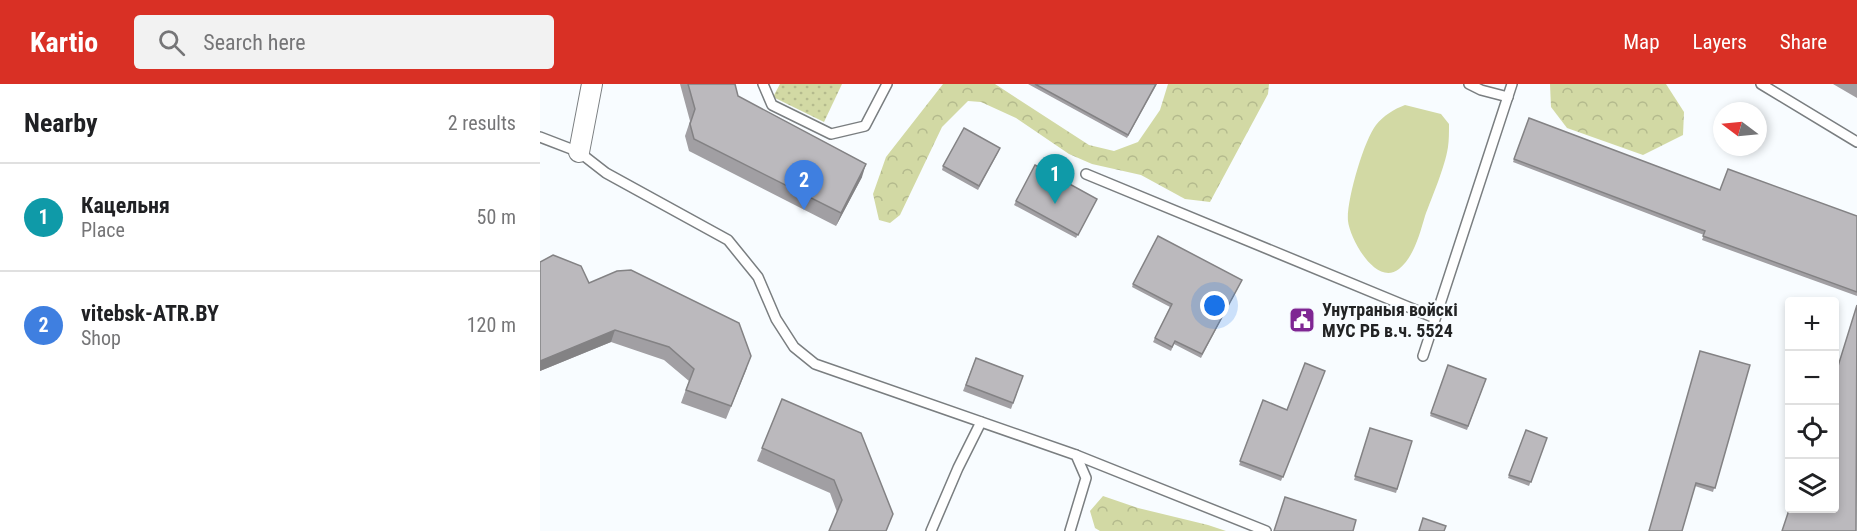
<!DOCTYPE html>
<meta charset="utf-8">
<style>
body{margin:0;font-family:"Roboto Condensed",sans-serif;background:#f2f2f2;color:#202124}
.controls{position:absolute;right:18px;bottom:18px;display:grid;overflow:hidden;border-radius:6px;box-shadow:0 3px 9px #0003}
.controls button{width:54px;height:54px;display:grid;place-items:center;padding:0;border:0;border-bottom:2px solid #e0e0e0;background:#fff;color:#202124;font:30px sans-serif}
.compass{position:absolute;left:1173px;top:18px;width:54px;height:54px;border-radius:50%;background:#fff;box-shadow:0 3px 9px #0003;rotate:286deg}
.you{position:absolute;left:675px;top:222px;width:21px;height:21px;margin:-15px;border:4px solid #fff;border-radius:50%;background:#1a73e8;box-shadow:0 0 0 9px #1a73e833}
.badge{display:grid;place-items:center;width:39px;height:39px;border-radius:50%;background:#d93025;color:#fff;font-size:20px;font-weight:700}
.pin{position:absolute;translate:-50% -50px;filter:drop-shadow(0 2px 3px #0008)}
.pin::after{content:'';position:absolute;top:32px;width:21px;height:18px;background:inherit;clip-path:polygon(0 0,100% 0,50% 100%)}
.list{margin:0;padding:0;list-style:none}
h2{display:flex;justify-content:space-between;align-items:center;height:78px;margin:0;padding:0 24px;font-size:26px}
h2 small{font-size:20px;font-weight:400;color:#757577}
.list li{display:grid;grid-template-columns:39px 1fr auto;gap:18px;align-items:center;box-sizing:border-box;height:108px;padding:0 24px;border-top:2px solid #e0e0e0}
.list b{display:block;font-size:22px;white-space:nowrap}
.list p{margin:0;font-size:20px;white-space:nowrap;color:#757577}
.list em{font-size:20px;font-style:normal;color:#757577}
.icon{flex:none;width:33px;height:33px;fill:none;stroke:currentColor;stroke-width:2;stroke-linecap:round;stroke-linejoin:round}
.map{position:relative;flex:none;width:1317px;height:447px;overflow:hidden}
header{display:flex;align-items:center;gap:36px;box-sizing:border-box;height:84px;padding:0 30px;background:#d93025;color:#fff}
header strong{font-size:28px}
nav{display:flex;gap:33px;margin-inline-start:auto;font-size:21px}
.search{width:420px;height:54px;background:#f2f2f2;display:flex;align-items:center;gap:15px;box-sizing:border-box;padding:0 21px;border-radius:6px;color:#757577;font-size:22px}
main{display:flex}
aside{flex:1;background:#fff}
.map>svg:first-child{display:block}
.grass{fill:#d2d9a4}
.forest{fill:url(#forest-crowns)}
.park{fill:url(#park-dots)}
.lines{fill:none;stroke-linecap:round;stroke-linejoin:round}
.service-casing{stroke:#7a7e80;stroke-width:12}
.minor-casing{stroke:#7a7e80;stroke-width:22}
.service{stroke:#fff;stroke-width:9}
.minor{stroke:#fff;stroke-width:20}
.wall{fill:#a19fa3}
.shaded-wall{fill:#838284}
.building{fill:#bbb9bd;stroke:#838284;stroke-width:1.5}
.labels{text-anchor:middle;stroke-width:4.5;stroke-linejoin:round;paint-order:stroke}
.poi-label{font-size:18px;font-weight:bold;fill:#222324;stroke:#f8fcff;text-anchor:start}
</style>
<header>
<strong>Kartio</strong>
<div class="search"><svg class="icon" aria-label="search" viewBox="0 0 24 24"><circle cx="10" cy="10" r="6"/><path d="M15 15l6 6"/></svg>Search here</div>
<nav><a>Map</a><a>Layers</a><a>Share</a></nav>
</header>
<main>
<aside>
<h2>Nearby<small>2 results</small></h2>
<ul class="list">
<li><span class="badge" style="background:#0f9aa8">1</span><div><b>Кацельня</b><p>Place</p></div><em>50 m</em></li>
<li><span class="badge" style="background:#3f7fe0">2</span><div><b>vitebsk-ATR.BY</b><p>Shop</p></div><em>120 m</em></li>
</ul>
</aside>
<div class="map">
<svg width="1317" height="447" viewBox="0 0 1317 447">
<defs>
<pattern id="forest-crowns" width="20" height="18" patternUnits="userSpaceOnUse" patternTransform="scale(1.5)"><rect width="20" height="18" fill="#d2d9a4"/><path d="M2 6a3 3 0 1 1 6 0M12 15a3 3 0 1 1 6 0" fill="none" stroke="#b4ba8d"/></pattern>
<pattern id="park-dots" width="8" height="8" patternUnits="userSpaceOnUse" patternTransform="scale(1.5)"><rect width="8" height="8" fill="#d2d9a4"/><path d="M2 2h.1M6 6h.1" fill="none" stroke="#b4ba8d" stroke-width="1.8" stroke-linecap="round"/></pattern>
</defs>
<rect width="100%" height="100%" fill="#f8fcff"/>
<path class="grass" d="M865,21L901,30L909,40C909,48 909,56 908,63C905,83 892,113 885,132C880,149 874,173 859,185C836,203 810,155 808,137C806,118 824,56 836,41C843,32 854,25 865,21Z"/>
<g class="forest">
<polygon points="403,0 455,0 549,61 574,67 598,58 620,26 628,0 729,0 728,10 670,118 645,115 601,91 552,80 529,70 476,34 441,18 428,17 402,43 360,131 350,139 339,136 333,110 346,73"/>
<polygon points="1010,0 1126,0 1144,28 1143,51 1103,71 1027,44 1011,23"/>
<polygon points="563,412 598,424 668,441 686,447 560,447 555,444 550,427"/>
</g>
<polygon class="park" points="240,0 302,0 284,38 233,13"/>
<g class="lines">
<g class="service-casing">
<g id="service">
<polyline points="223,0 232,21 291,50 325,42 347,0"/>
<polyline points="929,0 941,6 968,13"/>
<polyline points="1221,0 1317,58"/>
<polyline points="0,53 39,68 66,89 188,156 218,193 236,235 254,263 275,280 536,371 546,394 530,447"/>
<polyline points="546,90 895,234"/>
<polyline points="883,272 972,0"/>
<polyline points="536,371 726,447"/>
<polyline points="391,447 418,384 441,338"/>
</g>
</g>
<g class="minor-casing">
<polyline id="minor" points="39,68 52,0"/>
</g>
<use href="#service" class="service"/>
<use href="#minor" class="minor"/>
</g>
<g class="wall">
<polygon points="140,0 195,0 198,12 322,93 296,142 149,67 145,52 150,37"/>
<polygon points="488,0 617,0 587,54"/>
<polygon points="1293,0 1317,0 1317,14"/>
<polygon points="989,34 1180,106 1317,132 1317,212 1162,156 1164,151 973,78"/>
<polygon points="459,67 438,106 402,86 403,82"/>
<polygon points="557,115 536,154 474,121 476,117"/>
<polygon points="0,178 49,199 207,284 186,335 141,319 149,297 124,276 71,258 0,287"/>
<polygon points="702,196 661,274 634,260 631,267 613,258 630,223 592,203 593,200"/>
<polygon points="436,274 483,292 471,325 423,307"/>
<polygon points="908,281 946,295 927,346 890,332"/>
<polygon points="1210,281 1173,408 1155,402 1108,447"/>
<polygon points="785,287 741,397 699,381 723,316 747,326"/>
<polygon points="242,315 353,430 297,428 290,409 217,377"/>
<polygon points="830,344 872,357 856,409 814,396"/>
<polygon points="986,346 1007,354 989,402 968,394"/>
</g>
<g class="shaded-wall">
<polygon points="326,80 322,93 296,142 301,129"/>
<polygon points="75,246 71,258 0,287 0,277"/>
</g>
<g class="building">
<polygon points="148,0 195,0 198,12 326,80 301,129 154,55 150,40 155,25"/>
<polygon points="495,0 616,0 588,51"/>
<polygon points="989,34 1180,106 1188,85 1317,132 1317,208 1163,152 1165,147 974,75"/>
<polygon points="424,44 460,64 439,102 403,82"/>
<polygon points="495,81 557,115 538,151 476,117"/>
<polygon points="618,152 702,196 662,270 635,257 632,263 615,254 632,220 593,200"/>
<polygon points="13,171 41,182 49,199 77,187 91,186 199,239 211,272 191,322 146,306 154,285 129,263 75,246 0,277 0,178"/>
<polygon points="1317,221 1316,447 1242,447 1250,423 1250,424 1294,424 1294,295"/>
<polygon points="1160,267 1210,281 1175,404 1156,399 1142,447 1109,447"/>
<polygon points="436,274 483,292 473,319 426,301"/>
<polygon points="765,279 785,287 743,393 700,377 723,316 747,326"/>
<polygon points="908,281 946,295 928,342 891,329"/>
<polygon points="242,315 321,349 353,430 346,447 289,447 302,416 294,396 222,364"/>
<polygon points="830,344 872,357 857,405 815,392"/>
<polygon points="986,346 1007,354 991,398 969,391"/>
<polygon points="745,413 816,436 813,447 734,447"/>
<polygon points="883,434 906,442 904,447 879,447"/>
</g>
<defs>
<g id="civic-square" transform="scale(1.35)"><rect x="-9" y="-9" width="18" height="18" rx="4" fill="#7f2693" stroke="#f8fcff"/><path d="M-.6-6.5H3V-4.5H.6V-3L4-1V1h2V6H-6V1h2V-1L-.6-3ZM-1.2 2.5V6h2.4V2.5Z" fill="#fff"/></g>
</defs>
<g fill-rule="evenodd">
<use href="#civic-square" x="762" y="236"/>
</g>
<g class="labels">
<g class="poi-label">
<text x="782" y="232">Унутраныя войскі<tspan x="782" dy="21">МУС РБ в.ч. 5524</tspan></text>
</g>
</g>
</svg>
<div class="controls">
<button>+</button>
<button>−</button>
<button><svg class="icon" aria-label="locate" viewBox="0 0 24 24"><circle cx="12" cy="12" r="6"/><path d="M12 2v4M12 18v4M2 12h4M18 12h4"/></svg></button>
<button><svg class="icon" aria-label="layers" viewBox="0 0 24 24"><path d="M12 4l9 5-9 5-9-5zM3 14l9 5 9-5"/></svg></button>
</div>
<svg class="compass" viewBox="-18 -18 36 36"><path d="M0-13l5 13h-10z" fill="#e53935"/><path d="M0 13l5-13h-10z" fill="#757577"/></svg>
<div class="you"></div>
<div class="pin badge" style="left:515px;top:120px;background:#0f9aa8">1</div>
<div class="pin badge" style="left:264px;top:126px;background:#3f7fe0">2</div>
</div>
</main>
